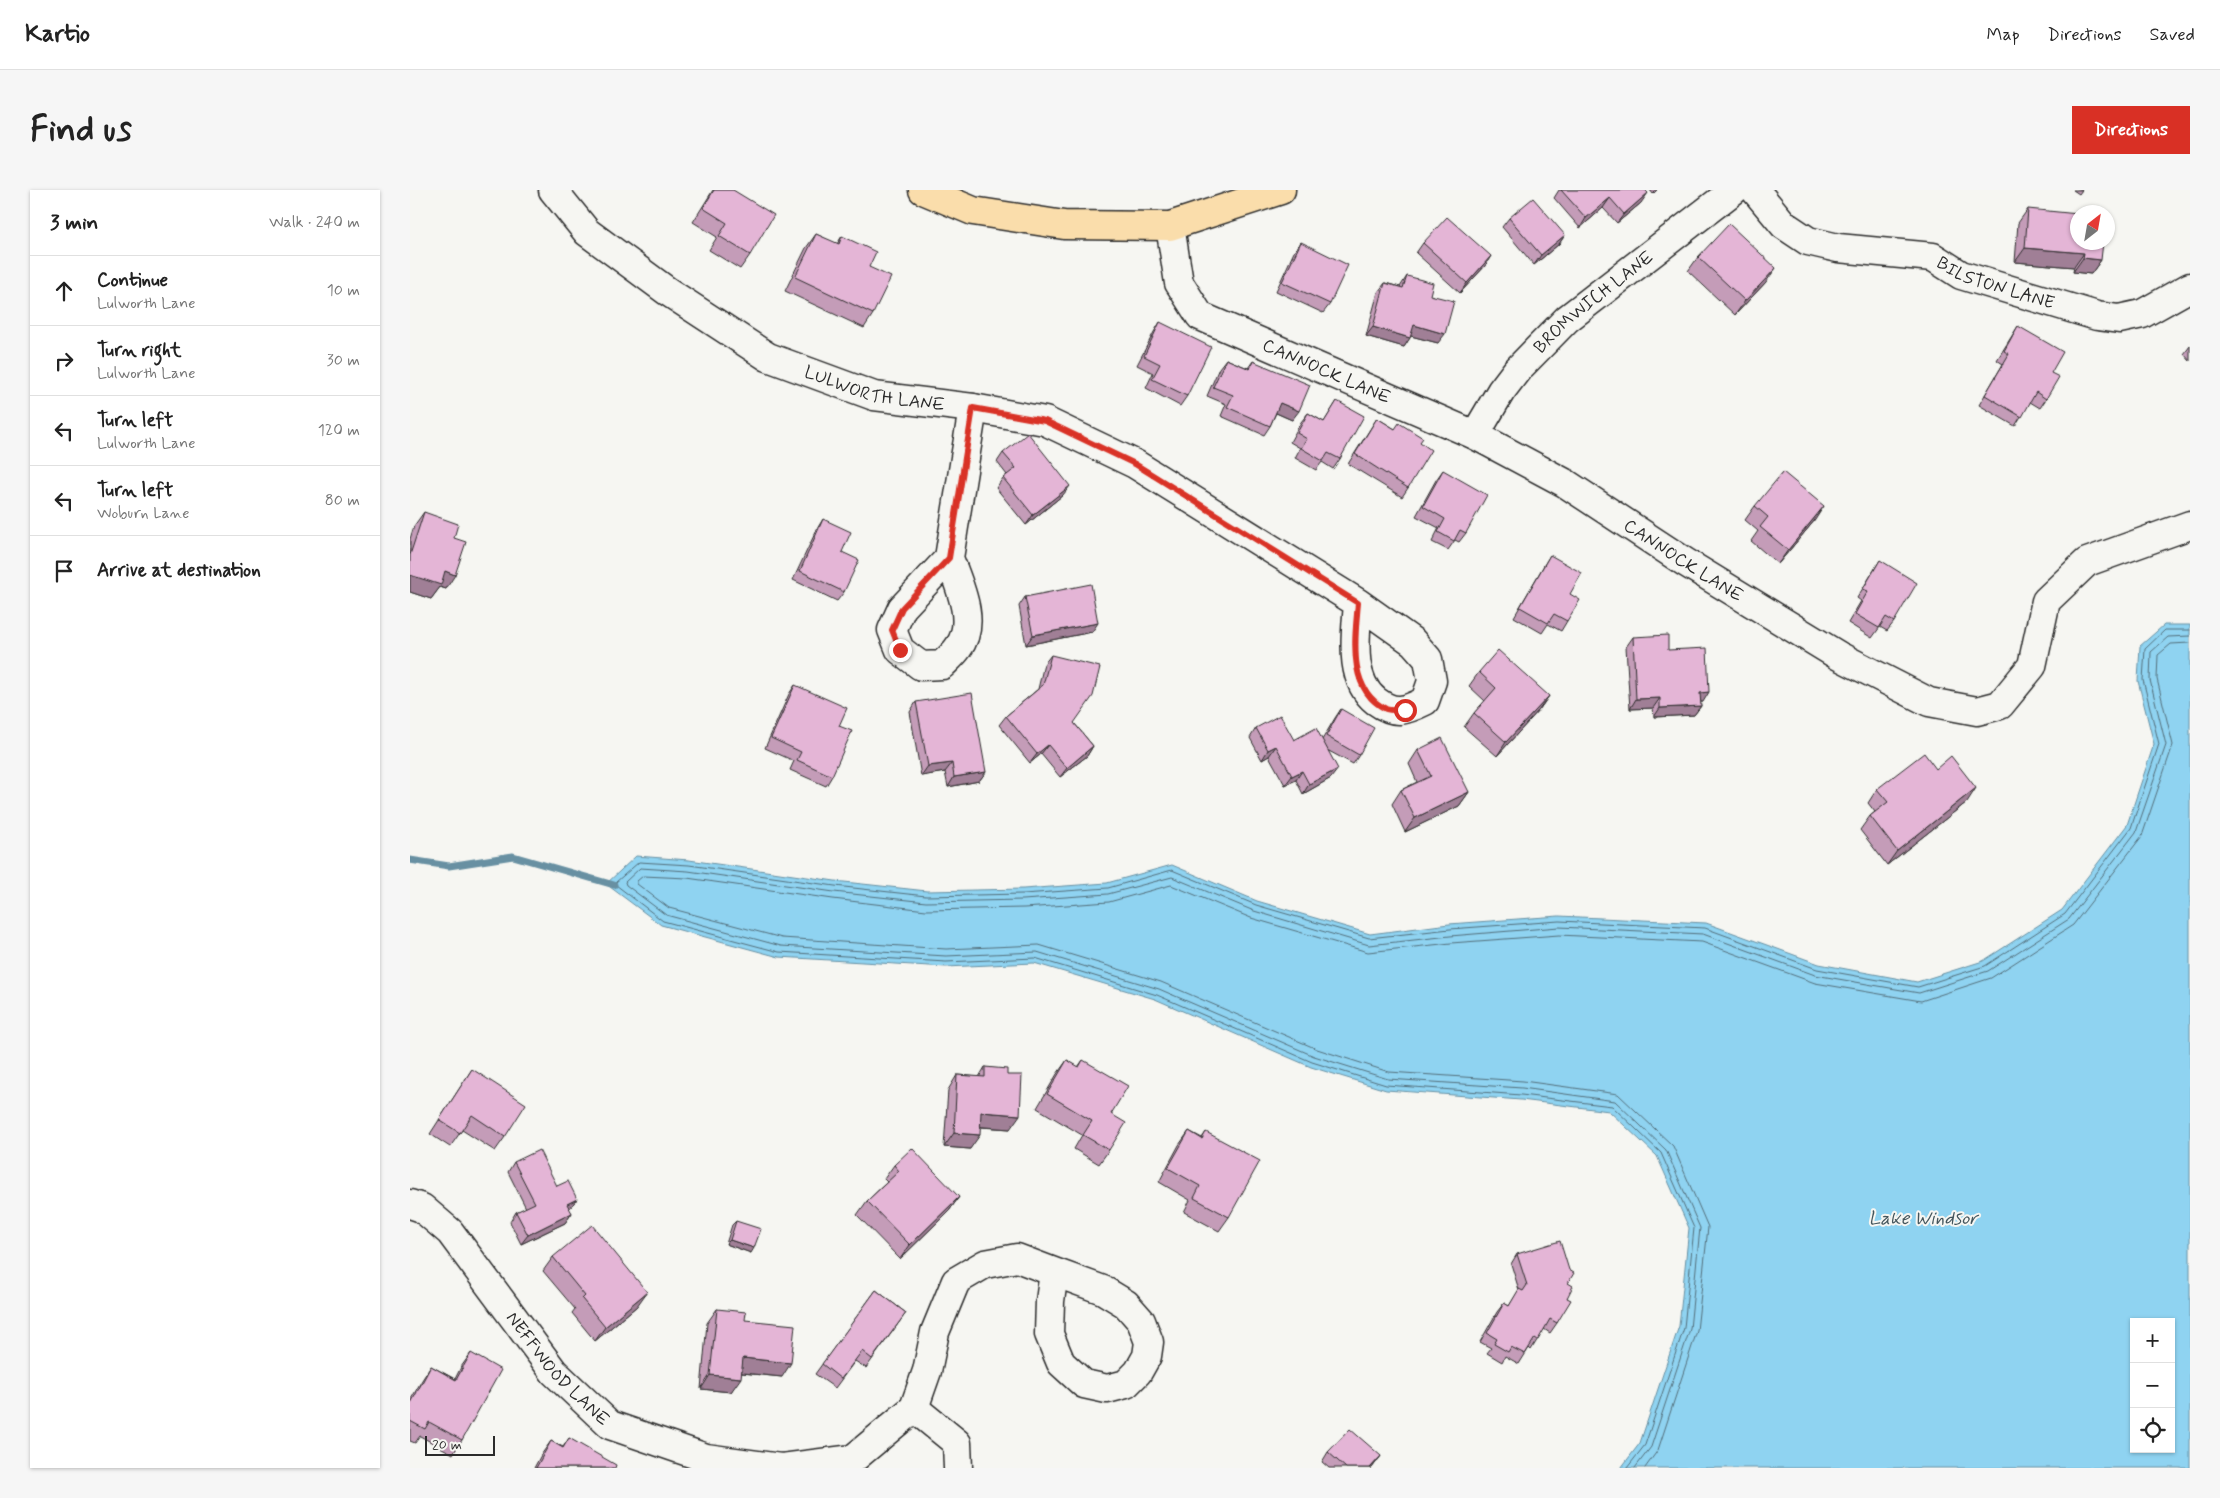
<!DOCTYPE html>
<meta charset="utf-8">
<style>
body{margin:0;font-family:Mynerve,sans-serif;background:#f6f6f6;color:#222}
.controls{position:absolute;right:15px;bottom:15px;display:grid;overflow:hidden;border-radius:0px;box-shadow:0 1px 4px #0004}
.controls button{width:45px;height:45px;display:grid;place-items:center;padding:0;border:0;border-bottom:1px solid #e0e0e0;background:#fff;color:#222;font:25px sans-serif}
.compass{position:absolute;left:1660px;top:15px;width:45px;height:45px;border-radius:50%;background:#fff;box-shadow:0 1px 4px #0004;rotate:31deg}
.scale{position:absolute;left:15px;bottom:12px;width:70px;box-sizing:border-box;padding-left:5px;border:2px solid #2b2b2b;border-top:0;font-size:14px;line-height:18px;white-space:nowrap;color:#2b2b2b;-webkit-text-stroke:4px #f6f6f2;paint-order:stroke}
.stop{position:absolute;width:15px;height:15px;margin:-11px;border:4px solid #d93025;border-radius:50%;background:#fff}
.stop.end{background:#d93025;border-color:#fff;box-shadow:0 1px 5px #0008}
.list{margin:0;padding:0;list-style:none}
h2{display:flex;justify-content:space-between;align-items:center;height:65px;margin:0;padding:0 20px;font-size:21px}
h2 small{font-size:16px;font-weight:400;color:#767676}
.list li{display:grid;grid-template-columns:32px 1fr auto;gap:15px;align-items:center;box-sizing:border-box;height:70px;padding:0 20px;border-top:1px solid #e0e0e0}
.list b{display:block;font-size:19px;white-space:nowrap}
.list p{margin:0;font-size:16px;white-space:nowrap;color:#767676}
.list em{font-size:16px;font-style:normal;color:#767676}
.icon{flex:none;width:28px;height:28px;fill:none;stroke:currentColor;stroke-width:2;stroke-linecap:round;stroke-linejoin:round}
.map{position:relative;flex:none;width:1780px;height:1278px;overflow:hidden;border-radius:0px}
header{display:flex;align-items:center;gap:30px;box-sizing:border-box;height:70px;padding:0 25px;background:#fff;border-bottom:1px solid #e0e0e0}
header strong{font-size:24px}
nav{display:flex;gap:28px;margin-inline-start:auto;font-size:18px}
.intro{display:flex;align-items:center;justify-content:space-between;box-sizing:border-box;height:120px;padding:0 30px}
h1{margin:0;font-size:35px}
.button{padding:12px 22px;border-radius:0px;background:#d93025;color:#fff;font-size:18px;font-weight:700}
main{display:flex;gap:30px;padding:0 30px}
aside{flex:1;background:#fff;border-radius:0px;box-shadow:0 1px 4px #0004}
.map>svg:first-child{display:block}
.water{fill:#8fd3f1;stroke:#6790a2;fill-rule:evenodd}
.lines{fill:none;stroke-linecap:round;stroke-linejoin:round}
.shore{stroke:#536e7a;stroke-width:1}
.stream{stroke:#6790a2;stroke-width:7}
.minor-casing{stroke:#2b2b2b;stroke-width:31}
.major-casing{stroke:#2b2b2b;stroke-width:31}
.minor{stroke:#f6f6f2;stroke-width:28}
.major{stroke:#faddab;stroke-width:28}
.wall{fill:#c49cb8;stroke:#2b2b2b}
.shaded-wall{fill:#a07f96;stroke:#2b2b2b}
.building{fill:#e4b5d6;stroke:#2b2b2b}
.route{stroke:#d93025;stroke-width:6}
.labels{text-anchor:middle;stroke-width:4;stroke-linejoin:round;paint-order:stroke}
.street-label{font-size:18px;fill:#2b2b2b;stroke:#f6f6f2}
.water-label{font-size:19px;font-style:italic;fill:#44555c;stroke:#f6f6f2}
</style>
<header>
<strong>Kartio</strong>
<nav><a>Map</a><a>Directions</a><a>Saved</a></nav>
</header>
<div class="intro"><h1>Find us</h1><a class="button">Directions</a></div>
<main>
<aside>
<h2>3 min<small>Walk · 240 m</small></h2>
<ul class="list">
<li><svg class="icon" aria-label="ahead" viewBox="0 0 24 24"><path d="M12 20V5M6 11l6-6 6 6"/></svg><div><b>Continue</b><p>Lulworth Lane</p></div><em>10 m</em></li>
<li><svg class="icon" aria-label="right" viewBox="0 0 24 24"><path d="M7 20v-9h11M14 6l5 5-5 5"/></svg><div><b>Turn right</b><p>Lulworth Lane</p></div><em>30 m</em></li>
<li><svg class="icon" aria-label="left" viewBox="0 0 24 24"><path d="M17 20v-9H6M10 6l-5 5 5 5"/></svg><div><b>Turn left</b><p>Lulworth Lane</p></div><em>120 m</em></li>
<li><svg class="icon" aria-label="left" viewBox="0 0 24 24"><path d="M17 20v-9H6M10 6l-5 5 5 5"/></svg><div><b>Turn left</b><p>Woburn Lane</p></div><em>80 m</em></li>
<li><svg class="icon" aria-label="arrive" viewBox="0 0 24 24"><path d="M6 21V4h12l-3 4 3 4H6"/></svg><div><b>Arrive at destination</b></div></li>
</ul>
</aside>
<div class="map">
<svg width="1780" height="1278" viewBox="0 0 1780 1278">
<rect width="100%" height="100%" fill="#f6f6f2"/>
<filter id="ink" filterUnits="userSpaceOnUse"><feTurbulence type="fractalNoise" baseFrequency=".02" numOctaves="2"/><feDisplacementMap in="SourceGraphic" scale="10" xChannelSelector="R" yChannelSelector="G"/><feConvolveMatrix kernelMatrix="1 2 1 2 8 2 1 2 1" color-interpolation-filters="sRGB"/></filter>
<g filter="url(#ink)">
<path class="water" d="M1754,435H1780V1278H1211L1230,1253L1269,1136L1279,1038L1247,966L1199,921L1111,910L976,900L901,877L745,809L624,773L536,777L369,767L251,735L196,694L226,666L279,670L425,691L517,701L613,699L697,693L762,675L847,711L960,744L1039,734L1149,726L1296,733L1409,774L1507,792L1573,771L1652,720L1717,635L1744,554L1728,491L1730,456ZM1724,1132H1761V1259H1724Z"/>
<g class="lines">
<g class="shore">
<polyline points="1217,1278 1235,1255 1274,1138 1284,1038 1251,963 1202,916 1111,905 976,895 902,872 747,805 625,768 536,772 369,762 253,731 206,695 206,692 229,672 279,675 425,696 516,706 613,704 698,698 762,680 846,715 959,748 1040,739 1149,731 1295,738 1407,779 1508,797 1575,776 1655,724 1721,638 1749,554 1733,490 1735,459 1755,440 1780,440"/>
<polyline points="1225,1278 1241,1257 1280,1139 1290,1038 1256,960 1205,911 1112,898 978,889 904,866 749,799 627,762 536,766 371,756 256,725 216,695 215,692 230,678 278,681 424,702 516,712 613,710 698,704 762,687 844,721 959,755 1040,746 1149,737 1293,744 1405,785 1509,803 1578,781 1659,729 1726,642 1756,555 1740,490 1741,462 1758,447 1780,446"/>
<polyline points="1235,1278 1248,1260 1287,1141 1298,1037 1263,956 1208,904 1113,891 979,882 907,859 751,792 629,755 536,759 372,748 259,718 227,694 227,691 233,686 277,688 423,709 516,720 614,718 699,712 761,695 841,728 958,762 1041,753 1149,745 1292,752 1405,793 1511,811 1581,788 1663,735 1732,646 1763,555 1747,489 1748,465 1761,454 1780,453"/>
</g>
<polyline class="stream" points="0,670 39,676 103,666 204,695"/>
<g class="minor-casing">
<g id="minor">
<path id="s1" d="M143,0L177,42L257,101L358,167L464,206L563,218L635,231L725,274L948,413L1003,452L1018,469L1022,491L1015,511C995,521 985,525 966,511C938,489 946,444 948,413"/>
<path id="s2" d="M1345,0L1374,35L1398,51L1428,58L1523,67L1551,85L1687,126L1709,129L1732,124L1780,97"/>
<path id="s3" d="M760,36L769,93L790,126L1065,245L1155,293L1275,372L1429,466L1519,512L1567,521L1590,515L1622,476L1636,411L1677,372L1780,335"/>
<path id="s4" d="M1065,245L1091,201L1107,180L1157,129L1324,0"/>
<path d="M539,368C548,393 568,433 548,458C544,464 537,470 532,475L511,476L490,460L482,440L492,418L539,368L563,218"/>
<path id="s5" d="M0,1014L12,1018L40,1042L144,1182L200,1235L296,1268L371,1278"/>
<polyline points="504,1218 547,1253 548,1278"/>
<polyline points="372,1278 443,1269 504,1218 517,1181 525,1142 546,1091 575,1074 607,1068 644,1082 693,1100 716,1114 731,1131 739,1152 737,1166 728,1182 716,1194 697,1199 674,1194 651,1173 639,1144 640,1111 644,1082"/>
</g>
</g>
<g class="major-casing">
<polyline id="major" points="513,0 563,21 654,35 760,36 871,0"/>
</g>
<use href="#minor" class="minor"/>
<use href="#major" class="major"/>
</g>
<g class="wall">
<polygon points="303,0 323,0 340,65 330,79 299,60 307,47 283,32"/>
<polygon points="1149,0 1235,0 1231,13 1207,33 1193,18 1170,38 1144,8"/>
<polygon points="1240,0 1247,0 1243,4"/>
<polygon points="1663,0 1672,0 1669,4"/>
<polygon points="1618,19 1691,70 1681,84 1663,82 1664,77 1605,72 1608,33"/>
<polygon points="1099,28 1155,45 1149,54 1124,75 1092,37"/>
<polygon points="406,44 427,54 432,46 459,77 463,124 454,138 375,101 396,58"/>
<polygon points="891,52 920,114 913,123 866,101 884,62"/>
<polygon points="1013,53 1075,76 1050,103 1006,63"/>
<polygon points="1288,67 1356,92 1325,125 1278,81"/>
<polygon points="997,86 1020,105 1028,153 1001,146 994,157 956,146 968,102 975,93 990,97"/>
<polygon points="750,132 777,206 770,216 736,198 743,183 727,175 744,142"/>
<polygon points="1608,136 1641,183 1636,209 1630,218 1620,212 1605,236 1569,215 1593,174 1587,170"/>
<polygon points="1780,156 1780,171 1774,164"/>
<polygon points="816,169 838,178 843,171 882,230 866,223 860,236 854,245 811,226 816,214 797,206 809,178"/>
<polygon points="927,211 930,269 923,279 912,272 906,280 885,268 890,258 880,252 891,232 898,223 914,232"/>
<polygon points="967,228 985,239 1010,252 998,298 992,307 938,274"/>
<polygon points="593,263 653,305 616,335 586,298 593,288 597,285 587,272"/>
<polygon points="1033,280 1056,343 1049,352 1045,350 1038,360 1022,352 1029,338 1006,326 1026,290"/>
<polygon points="1345,316 1405,330 1368,374 1341,351 1348,341 1335,330"/>
<polygon points="14,322 44,348 36,399 30,397 21,409 0,402 0,349 4,336"/>
<polygon points="413,329 432,362 434,402 427,411 383,390 407,339"/>
<polygon points="1140,365 1160,404 1157,431 1151,441 1138,434 1132,443 1104,427 1134,375"/>
<polygon points="1470,370 1484,432 1477,441 1470,437 1462,448 1438,433 1451,411 1447,408"/>
<polygon points="615,407 682,442 616,455 609,416"/>
<polygon points="1223,447 1258,460 1293,512 1290,512 1291,516 1284,525 1244,527 1243,518 1220,519 1216,457"/>
<polygon points="641,465 664,533 683,556 677,566 650,587 631,564 620,573 589,535 596,526 628,499 634,474"/>
<polygon points="1069,482 1139,506 1129,520 1087,566 1054,537 1064,523 1075,511 1059,496"/>
<polygon points="385,495 429,536 422,586 416,596 380,580 384,571 355,558 379,504"/>
<polygon points="506,512 576,582 569,591 538,597 535,582 511,586 500,522"/>
<polygon points="931,519 949,565 943,574 917,560 921,588 893,604 886,590 875,595 859,566 852,570 840,548 846,538 884,550 912,550 925,528"/>
<polygon points="1008,560 1059,602 1049,616 995,642 982,614 991,600 1007,592 999,574"/>
<polygon points="1526,579 1557,612 1477,675 1450,640 1460,626 1465,622 1458,613 1467,599"/>
<polygon points="657,870 668,877 673,870 701,924 699,960 689,974 664,959 672,945 627,918 647,884"/>
<polygon points="575,877 597,885 600,939 570,937 560,959 534,957 538,900 547,885 569,887"/>
<polygon points="62,879 95,947 85,961 52,940 40,957 20,944"/>
<polygon points="779,941 792,948 796,942 819,1027 809,1041 774,1022 780,1010 749,992 769,955"/>
<polygon points="104,972 147,996 167,1009 159,1019 162,1023 155,1033 111,1054 100,1032 106,1022 116,1018 98,982"/>
<polygon points="484,975 549,1007 539,1021 490,1069 447,1025 457,1011 477,992 474,989"/>
<polygon points="326,1031 341,1063 316,1054 322,1035"/>
<polygon points="1107,1064 1158,1093 1157,1108 1147,1133 1140,1143 1134,1139 1121,1160 1119,1158 1109,1174 1095,1166 1092,1172 1077,1163 1081,1158 1070,1152 1087,1122 1094,1113 1099,1116 1109,1100 1101,1074"/>
<polygon points="143,1067 227,1116 185,1151 162,1123 165,1119 133,1081"/>
<polygon points="466,1100 496,1123 456,1178 445,1171 425,1198 405,1184"/>
<polygon points="307,1119 335,1130 372,1187 332,1183 321,1202 291,1199 297,1133"/>
<polygon points="61,1163 52,1250 43,1264 10,1246 5,1253 0,1251 0,1211 12,1190 21,1176 45,1189 51,1177"/>
<polygon points="159,1248 205,1278 124,1278 131,1265 141,1251 153,1257"/>
<polygon points="918,1262 971,1266 962,1278 919,1278 912,1272"/>
</g>
<g class="shaded-wall">
<polygon points="1238,3 1231,13 1207,33 1214,24"/>
<polygon points="1200,8 1193,18 1170,38 1176,28"/>
<polygon points="1155,45 1149,54 1124,75 1131,65"/>
<polygon points="1615,58 1674,63 1664,77 1605,72"/>
<polygon points="1081,66 1075,76 1050,103 1057,93"/>
<polygon points="1673,68 1691,70 1681,84 1663,82"/>
<polygon points="1366,78 1356,92 1325,125 1335,111"/>
<polygon points="1004,135 1035,144 1028,153 997,145"/>
<polygon points="963,137 1000,148 994,157 956,146"/>
<polygon points="870,213 889,221 882,230 864,222"/>
<polygon points="660,296 653,305 616,335 623,325"/>
<polygon points="1414,316 1405,330 1368,374 1378,360"/>
<polygon points="35,381 45,385 36,399 30,397 21,409 0,402 0,385"/>
<polygon points="688,433 682,442 616,455 623,445"/>
<polygon points="1299,502 1293,512 1283,512 1290,503"/>
<polygon points="1139,506 1129,520 1087,566 1096,552"/>
<polygon points="1250,508 1243,518 1220,519 1226,509"/>
<polygon points="1291,516 1284,525 1244,527 1250,518"/>
<polygon points="638,555 631,564 620,573 627,564"/>
<polygon points="683,556 677,566 650,587 657,578"/>
<polygon points="866,556 859,566 852,570 858,560"/>
<polygon points="542,573 535,582 511,586 518,576"/>
<polygon points="928,579 921,588 893,604 899,594"/>
<polygon points="892,581 886,590 875,595 882,586"/>
<polygon points="576,582 569,591 538,597 544,587"/>
<polygon points="1566,598 1557,612 1477,675 1487,661"/>
<polygon points="1059,602 1049,616 995,642 1005,628"/>
<polygon points="571,922 610,925 600,939 561,936"/>
<polygon points="544,943 570,945 560,959 534,957"/>
<polygon points="549,1007 539,1021 490,1069 500,1055"/>
<polygon points="167,1009 160,1018 150,1023 157,1014"/>
<polygon points="162,1023 155,1033 111,1054 118,1045"/>
<polygon points="320,1050 344,1058 341,1063 316,1054"/>
<polygon points="237,1102 227,1116 185,1151 195,1137"/>
<polygon points="333,1168 381,1173 372,1187 323,1182"/>
<polygon points="300,1185 331,1188 321,1202 291,1199"/>
<polygon points="971,1266 964,1275 962,1278 960,1278"/>
</g>
<g class="building">
<polygon points="304,0 323,0 364,25 340,65 309,46 317,33 293,18"/>
<polygon points="1151,0 1235,0 1238,3 1214,24 1200,8 1176,28"/>
<polygon points="1123,8 1155,45 1131,65 1099,28"/>
<polygon points="1618,19 1668,24 1668,52 1693,52 1691,70 1673,68 1674,63 1615,58"/>
<polygon points="1037,27 1081,66 1057,93 1013,53"/>
<polygon points="1319,34 1366,78 1335,111 1288,67"/>
<polygon points="406,44 429,54 432,46 466,62 459,77 481,87 463,124 385,87"/>
<polygon points="891,52 938,75 920,114 872,92"/>
<polygon points="997,86 1023,93 1020,105 1044,111 1035,144 1004,135 1000,148 963,137 975,93 993,98"/>
<polygon points="750,132 801,157 777,206 742,189 750,174 734,166"/>
<polygon points="1608,136 1653,162 1641,183 1649,187 1636,209 1626,202 1612,227 1575,205 1599,164 1594,161"/>
<polygon points="816,169 840,179 843,171 900,195 889,221 870,213 860,236 817,217 823,205 803,197"/>
<polygon points="927,211 954,226 930,269 918,263 913,271 891,258 897,249 887,243 898,223 914,232"/>
<polygon points="967,228 985,239 989,233 1013,248 1010,252 1021,260 998,298 945,264"/>
<polygon points="618,243 660,296 623,325 593,288 606,278 593,263"/>
<polygon points="1033,280 1077,305 1056,343 1050,340 1044,351 1028,342 1035,329 1013,316"/>
<polygon points="1373,282 1414,316 1378,360 1350,337 1358,327 1345,316"/>
<polygon points="14,322 48,334 44,348 56,352 45,385 35,381 31,395 0,385 0,365"/>
<polygon points="413,329 441,342 432,362 449,370 434,402 390,381"/>
<polygon points="1140,365 1172,383 1160,404 1170,410 1157,431 1144,424 1138,433 1110,417"/>
<polygon points="1470,370 1507,393 1484,432 1476,427 1469,438 1445,424 1458,401 1453,399"/>
<polygon points="681,394 688,433 623,445 615,407"/>
<polygon points="1258,445 1258,460 1297,458 1299,502 1290,503 1291,516 1250,518 1250,508 1226,509 1223,447"/>
<polygon points="1088,460 1139,506 1096,552 1064,523 1086,498 1069,482"/>
<polygon points="641,465 690,477 683,506 664,533 683,556 657,578 638,555 627,564 596,526 633,495"/>
<polygon points="385,495 437,518 429,536 442,541 422,586 387,570 391,562 361,548"/>
<polygon points="562,503 576,582 544,587 542,573 518,576 506,512"/>
<polygon points="931,519 964,538 949,565 916,546"/>
<polygon points="870,525 884,550 906,538 928,579 899,594 892,581 882,586 866,556 858,560 846,538"/>
<polygon points="1032,548 1059,602 1005,628 991,600 1021,586 1008,560"/>
<polygon points="1514,563 1526,579 1541,566 1566,598 1487,661 1460,626 1478,612 1467,599"/>
<polygon points="657,870 669,877 673,870 718,896 701,924 716,933 699,960 673,945 682,931 637,904"/>
<polygon points="575,877 597,879 597,885 612,885 610,925 571,922 570,945 544,943 547,885 575,887"/>
<polygon points="62,879 116,914 95,947 62,925 50,943 29,930"/>
<polygon points="779,941 792,949 796,942 850,971 819,1027 784,1008 790,996 758,978"/>
<polygon points="502,958 549,1007 500,1055 457,1011 489,981 484,975"/>
<polygon points="129,960 147,996 158,991 167,1009 157,1014 162,1023 118,1045 106,1022 125,1013 104,972"/>
<polygon points="326,1031 351,1039 344,1058 320,1050"/>
<polygon points="182,1035 237,1102 195,1137 172,1109 175,1106 143,1067"/>
<polygon points="1150,1051 1159,1080 1164,1083 1158,1093 1163,1096 1157,1108 1161,1110 1147,1133 1140,1129 1128,1150 1125,1148 1115,1164 1101,1157 1098,1162 1084,1154 1087,1149 1077,1143 1094,1113 1099,1116 1109,1099 1113,1101 1117,1095 1107,1064"/>
<polygon points="466,1100 496,1123 462,1169 452,1161 431,1189 412,1174"/>
<polygon points="307,1119 336,1122 335,1130 385,1135 381,1173 333,1168 331,1188 300,1185"/>
<polygon points="61,1163 91,1180 52,1250 19,1232 15,1239 0,1231 0,1215 21,1176 46,1190"/>
<polygon points="940,1239 971,1266 960,1278 936,1278 918,1262"/>
<polygon points="159,1248 206,1275 205,1278 126,1278 141,1251 153,1258"/>
</g>
</g>
<g class="lines" filter="url(#ink)">
<path class="route" d="M490,460L482,440L492,418L539,368L563,218L635,231L725,274L948,413C945,448 937,500 976,519C981,521 989,520 995,520"/>
</g>
<g class="labels">
<g class="street-label">
<text dy="6" stroke="none"><textPath href="#s2" startOffset="269">BILSTON LANE</textPath></text>
<text dy="6" stroke="none"><textPath href="#s4" startOffset="180">BROMWICH LANE</textPath></text>
<text dy="6" stroke="none"><textPath href="#s3" startOffset="235">CANNOCK LANE</textPath></text>
<text dy="6" stroke="none"><textPath href="#s1" startOffset="386">LULWORTH LANE</textPath></text>
<text dy="6" stroke="none"><textPath href="#s3" startOffset="640">CANNOCK LANE</textPath></text>
<text dy="6" stroke="none"><textPath href="#s5" startOffset="224">NEFFWOOD LANE</textPath></text>
</g>
<g class="water-label">
<text x="1513" y="1034">Lake Windsor</text>
</g>
</g>
</svg>
<div class="controls">
<button>+</button>
<button>−</button>
<button><svg class="icon" aria-label="locate" viewBox="0 0 24 24"><circle cx="12" cy="12" r="6"/><path d="M12 2v4M12 18v4M2 12h4M18 12h4"/></svg></button>
</div>
<svg class="compass" viewBox="-18 -18 36 36"><path d="M0-13l5 13h-10z" fill="#e53935"/><path d="M0 13l5-13h-10z" fill="#767676"/></svg>
<div class="scale">20 m</div>
<div class="stop" style="left:995px;top:520px"></div>
<div class="stop end" style="left:490px;top:460px"></div>
</div>
</main>
